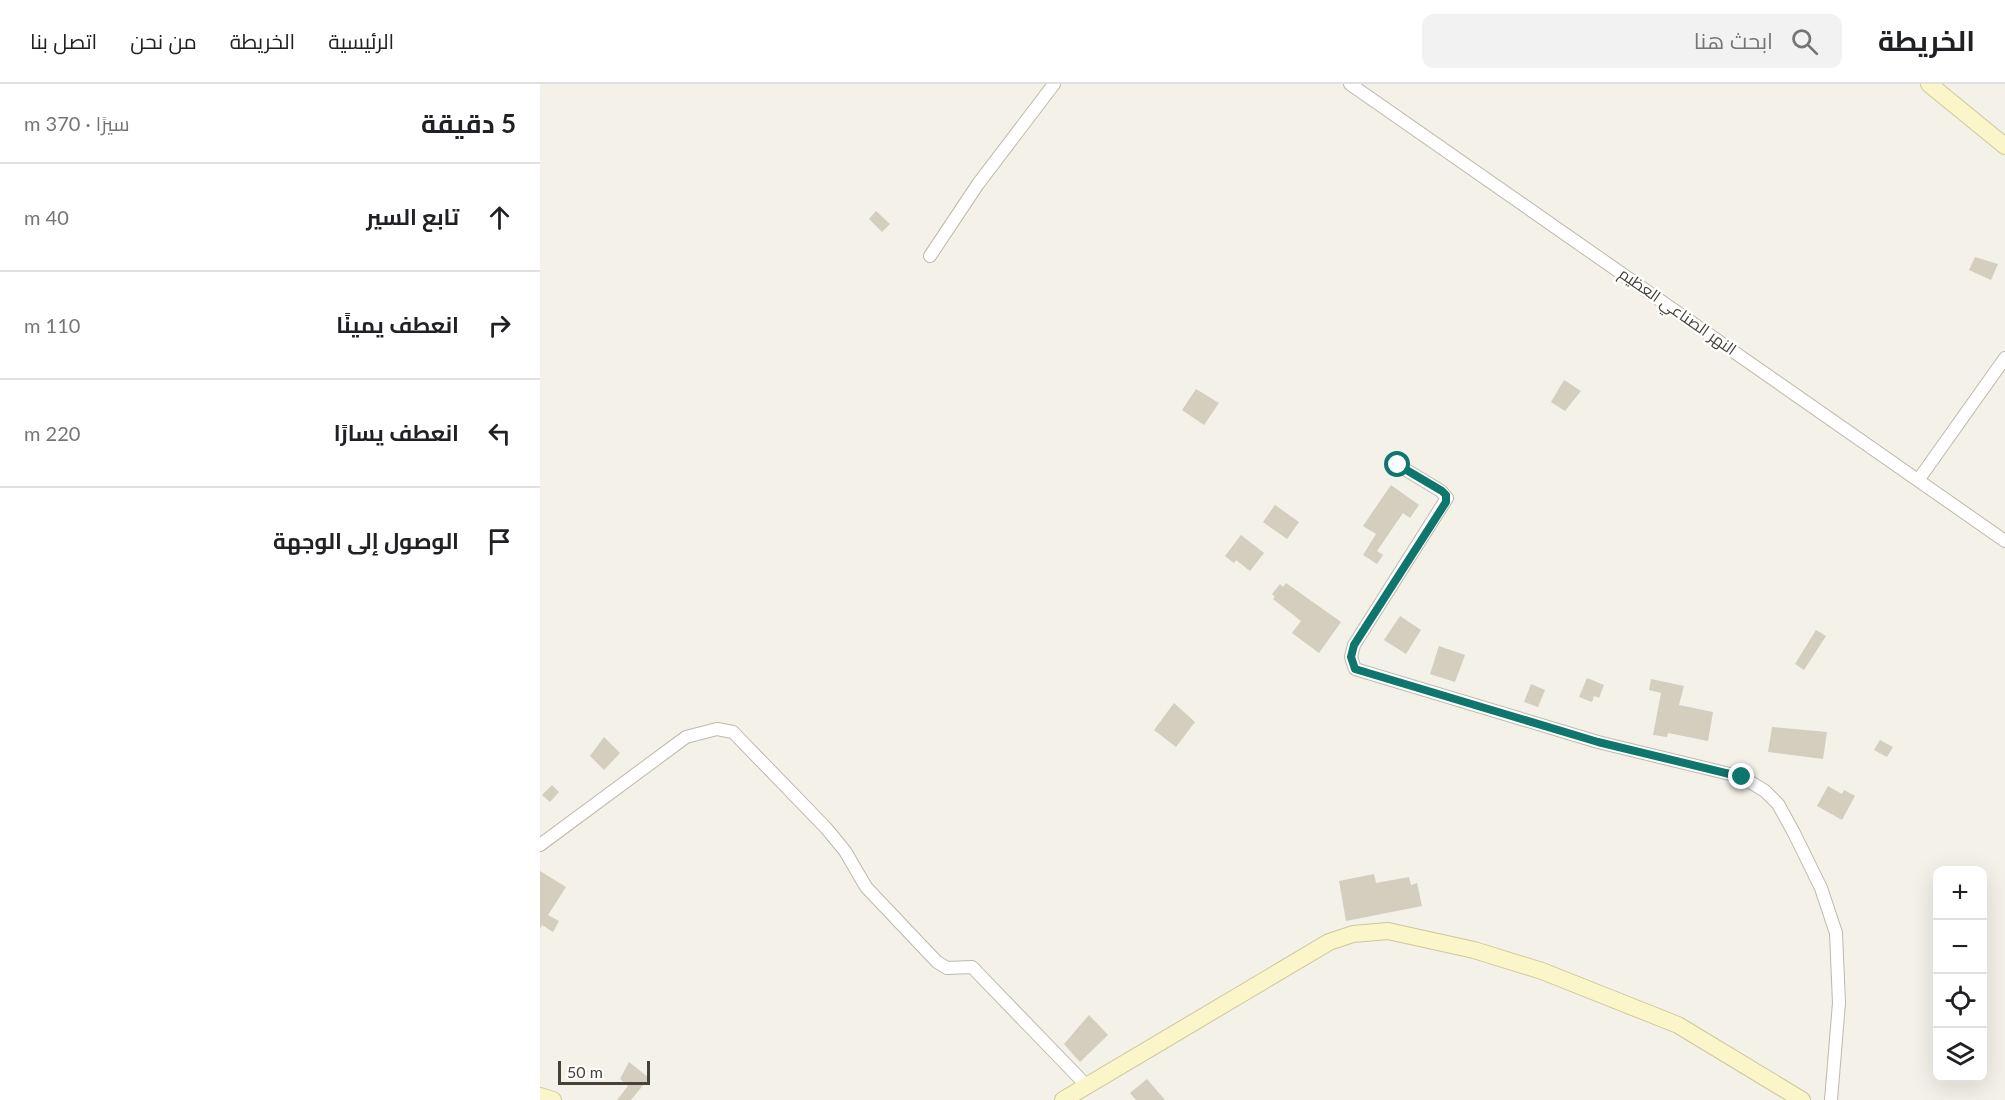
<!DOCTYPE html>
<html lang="ar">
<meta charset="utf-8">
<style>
body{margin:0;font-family:Lato,Cairo,sans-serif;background:#f2f2f2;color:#202124;direction:rtl}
.controls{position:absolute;right:18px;bottom:18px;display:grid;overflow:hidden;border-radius:12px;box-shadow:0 6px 24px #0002}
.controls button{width:54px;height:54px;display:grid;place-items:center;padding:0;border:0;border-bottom:2px solid #e0e0e0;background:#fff;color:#202124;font:30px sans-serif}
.scale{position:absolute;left:18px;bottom:15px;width:92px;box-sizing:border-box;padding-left:6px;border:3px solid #454237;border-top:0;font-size:16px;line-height:21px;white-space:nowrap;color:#454237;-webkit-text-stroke:4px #fff;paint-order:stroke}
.stop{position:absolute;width:18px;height:18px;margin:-14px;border:4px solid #0f766e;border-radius:50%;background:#fff}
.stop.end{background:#0f766e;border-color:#fff;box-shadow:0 2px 6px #0008}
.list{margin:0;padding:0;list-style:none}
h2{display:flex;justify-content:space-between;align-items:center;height:78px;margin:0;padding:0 24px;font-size:26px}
h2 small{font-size:20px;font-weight:400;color:#757577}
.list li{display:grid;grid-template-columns:39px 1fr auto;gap:18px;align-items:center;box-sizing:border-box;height:108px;padding:0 24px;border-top:2px solid #e0e0e0}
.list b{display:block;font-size:22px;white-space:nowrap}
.list em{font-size:20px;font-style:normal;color:#757577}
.icon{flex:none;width:33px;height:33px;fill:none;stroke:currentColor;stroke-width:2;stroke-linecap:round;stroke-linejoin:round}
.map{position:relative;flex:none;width:1465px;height:1016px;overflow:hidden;direction:ltr}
header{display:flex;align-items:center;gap:36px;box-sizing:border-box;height:84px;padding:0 30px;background:#fff;border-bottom:2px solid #e0e0e0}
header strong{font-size:28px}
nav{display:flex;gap:33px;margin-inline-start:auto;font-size:21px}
.search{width:420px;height:54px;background:#f2f2f2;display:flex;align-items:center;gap:15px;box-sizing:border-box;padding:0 21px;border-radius:12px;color:#757577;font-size:22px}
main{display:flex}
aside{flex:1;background:#fff}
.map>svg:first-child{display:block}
.building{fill:#d3cebe}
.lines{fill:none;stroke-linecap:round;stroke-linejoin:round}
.street-casing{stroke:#bdb9ab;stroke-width:14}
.secondary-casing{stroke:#cfc79a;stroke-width:18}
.street{stroke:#fff;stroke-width:12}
.secondary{stroke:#fbf5ca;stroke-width:16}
.route{stroke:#0f766e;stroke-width:8}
.labels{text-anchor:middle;stroke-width:5;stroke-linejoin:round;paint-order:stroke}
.street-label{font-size:16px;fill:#454237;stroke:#fff}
</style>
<header>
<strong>الخريطة</strong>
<div class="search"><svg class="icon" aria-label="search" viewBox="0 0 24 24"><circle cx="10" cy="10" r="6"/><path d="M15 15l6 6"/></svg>ابحث هنا</div>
<nav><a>الرئيسية</a><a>الخريطة</a><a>من نحن</a><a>اتصل بنا</a></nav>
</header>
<main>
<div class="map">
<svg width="1465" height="1016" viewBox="0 0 1465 1016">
<rect width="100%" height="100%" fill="#f3f1e8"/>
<g class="building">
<polygon points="336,127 350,140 342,148 329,135"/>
<polygon points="1435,173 1458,180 1451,196 1429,186"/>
<polygon points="1024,296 1041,307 1025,327 1011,318"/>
<polygon points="656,305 679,319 664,341 642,326"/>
<polygon points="851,401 879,421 870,434 863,429 837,467 843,471 837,480 823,471 836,450 823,442"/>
<polygon points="735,421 759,438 747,455 723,438"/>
<polygon points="701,451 724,469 710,487 696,476 694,479 685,472"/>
<polygon points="746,499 801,538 779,569 752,549 761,537 733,515 735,513 732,510 740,500 743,503"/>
<polygon points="860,532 881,546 866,570 844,556"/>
<polygon points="1276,546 1286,552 1264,586 1255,580"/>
<polygon points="899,562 925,571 915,598 890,590"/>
<polygon points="1047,594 1064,601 1059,614 1054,612 1052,618 1039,613"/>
<polygon points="1111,595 1144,602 1139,621 1173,628 1168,657 1128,649 1127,653 1113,651 1121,609 1109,606"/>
<polygon points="991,600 1005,606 998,623 984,618"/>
<polygon points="634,619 655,638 636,663 614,646"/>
<polygon points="1232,643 1287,648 1283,675 1228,668"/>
<polygon points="64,653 80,669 64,686 50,672"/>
<polygon points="1340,656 1353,663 1347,673 1334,666"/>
<polygon points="12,701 19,708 10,718 2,711"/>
<polygon points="1288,702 1302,710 1304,706 1315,712 1302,736 1277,722"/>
<polygon points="0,787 26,803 8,831 19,837 13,848 2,841 0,845"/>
<polygon points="834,790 836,799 869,793 871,801 877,799 882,822 806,837 799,797"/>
<polygon points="549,931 568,951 540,978 524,960"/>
<polygon points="89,978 109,994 91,1016 77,1016 88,1002 80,995"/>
<polygon points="607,995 625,1016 596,1016 590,1009"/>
</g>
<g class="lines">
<g class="street-casing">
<g id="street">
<polyline points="810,0 1465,457"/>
<polyline points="390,172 438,100 514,0"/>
<polyline points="858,381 901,407 907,414 814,561 811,573 815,585 1058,658 1202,693 1225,707 1238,720 1254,749 1281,804 1296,849 1299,919 1291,1016"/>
<polyline points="1379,395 1465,274"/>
<polyline points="0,761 146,653 177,645 193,648 286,744 305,767 326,803 397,878 407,884 432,883 547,1002"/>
</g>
</g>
<g class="secondary-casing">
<g id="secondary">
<polyline points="1389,0 1465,62"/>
<polyline points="0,1012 13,1016"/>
<polyline points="523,1016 789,858 813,850 848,847 934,866 1002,887 1138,941 1262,1016"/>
</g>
</g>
<use href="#street" class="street"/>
<use href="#secondary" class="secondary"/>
</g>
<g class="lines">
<polyline class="route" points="858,381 902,407 906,411 906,418 814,561 811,573 815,585 1058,658 1202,693"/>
</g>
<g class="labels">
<g class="street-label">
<text transform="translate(1138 227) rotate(35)" y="6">النهر الصناعي العظيم</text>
</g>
</g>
</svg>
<div class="controls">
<button>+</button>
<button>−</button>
<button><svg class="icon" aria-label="locate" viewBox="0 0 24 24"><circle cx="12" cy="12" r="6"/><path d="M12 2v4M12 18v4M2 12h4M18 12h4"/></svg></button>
<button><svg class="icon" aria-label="layers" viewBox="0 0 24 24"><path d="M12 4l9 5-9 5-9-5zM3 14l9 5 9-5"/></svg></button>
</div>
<div class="scale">50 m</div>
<div class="stop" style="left:858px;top:381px"></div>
<div class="stop end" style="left:1202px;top:693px"></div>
</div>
<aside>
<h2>5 دقيقة<small>سيرًا · 370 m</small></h2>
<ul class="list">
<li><svg class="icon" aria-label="ahead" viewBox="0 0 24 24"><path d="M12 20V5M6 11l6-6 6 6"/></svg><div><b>تابع السير</b></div><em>40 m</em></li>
<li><svg class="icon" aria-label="right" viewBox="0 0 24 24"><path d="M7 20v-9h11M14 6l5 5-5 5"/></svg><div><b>انعطف يمينًا</b></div><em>110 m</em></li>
<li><svg class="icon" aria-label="left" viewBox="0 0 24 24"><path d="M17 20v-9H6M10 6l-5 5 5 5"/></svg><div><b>انعطف يسارًا</b></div><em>220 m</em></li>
<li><svg class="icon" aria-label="arrive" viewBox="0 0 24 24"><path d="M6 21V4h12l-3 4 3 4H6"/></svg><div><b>الوصول إلى الوجهة</b></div></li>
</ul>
</aside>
</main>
